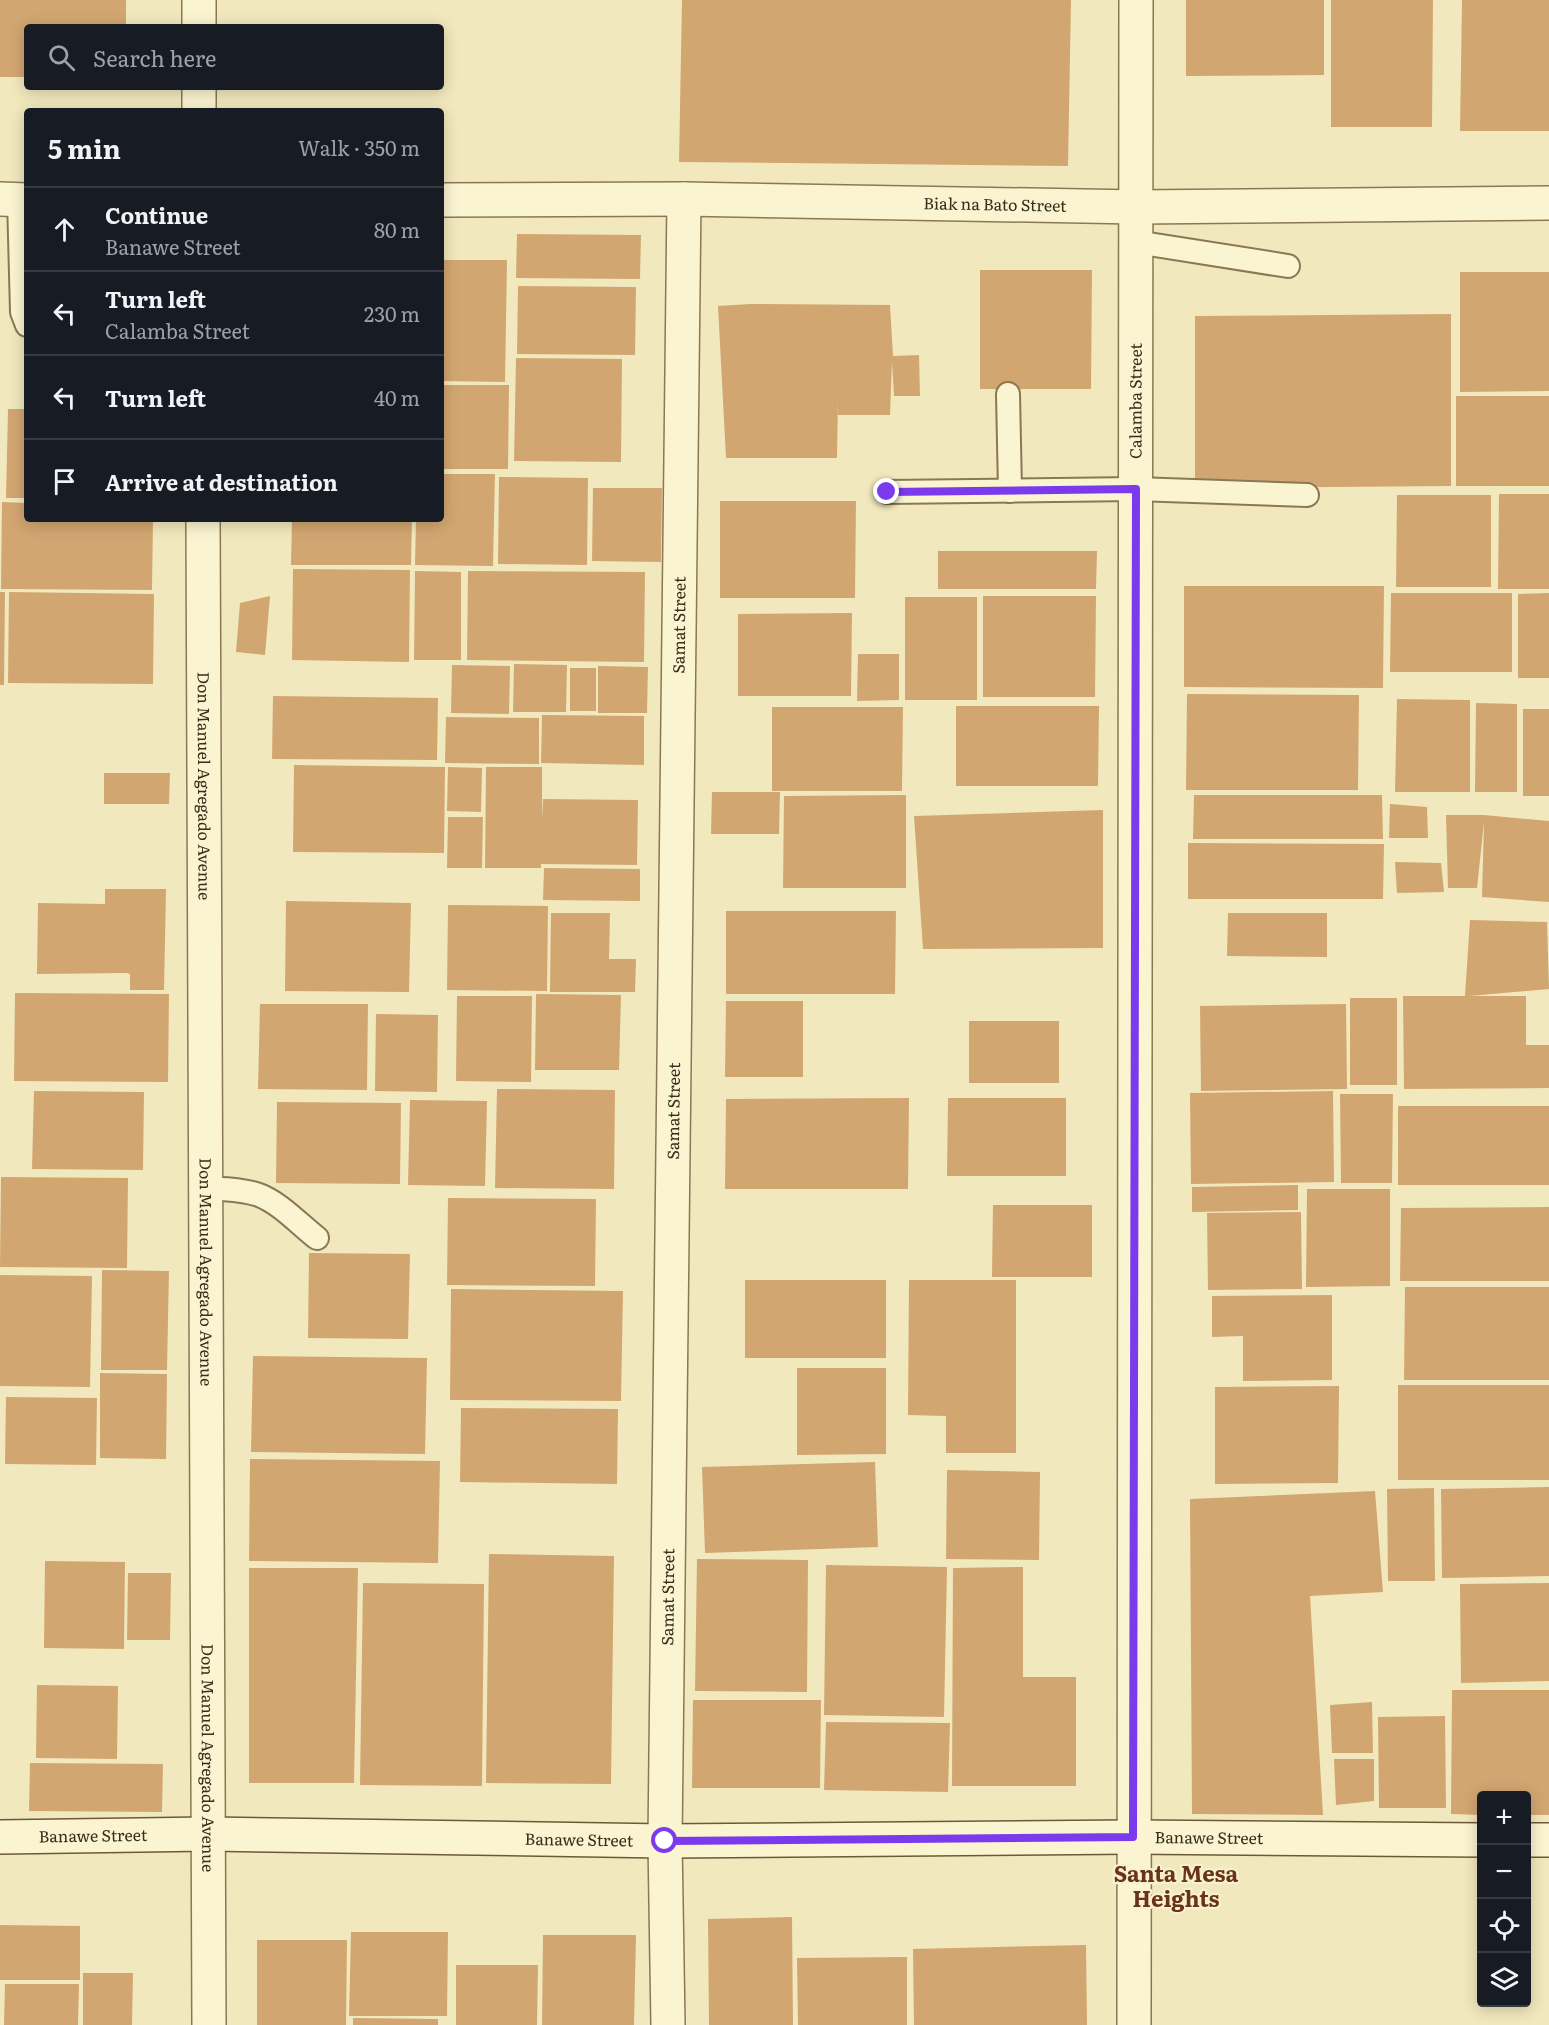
<!DOCTYPE html>
<meta charset="utf-8">
<style>
body{margin:0;font-family:Literata,serif;background:#20242c;color:#f1f3f6}
.controls{position:absolute;right:18px;bottom:18px;display:grid;overflow:hidden;border-radius:6px;box-shadow:0 3px 15px #0003}
.controls button{width:54px;height:54px;display:grid;place-items:center;padding:0;border:0;border-bottom:2px solid #363941;background:#171b24;color:#f1f3f6;font:30px sans-serif}
.stop{position:absolute;width:18px;height:18px;margin:-14px;border:4px solid #7c3aed;border-radius:50%;background:#fff}
.stop.end{background:#7c3aed;border-color:#fff;box-shadow:0 2px 6px #0008}
.list{margin:0;padding:0;list-style:none}
h2{display:flex;justify-content:space-between;align-items:center;height:78px;margin:0;padding:0 24px;font-size:26px}
h2 small{font-size:20px;font-weight:400;color:#9ea1a6}
.list li{display:grid;grid-template-columns:39px 1fr auto;gap:18px;align-items:center;box-sizing:border-box;height:84px;padding:0 24px;border-top:2px solid #363941}
.list b{display:block;font-size:22px;white-space:nowrap}
.list p{margin:0;font-size:20px;white-space:nowrap;color:#9ea1a6}
.list em{font-size:20px;font-style:normal;color:#9ea1a6}
.icon{flex:none;width:33px;height:33px;fill:none;stroke:currentColor;stroke-width:2;stroke-linecap:round;stroke-linejoin:round}
.map{position:relative;flex:none;width:1549px;height:2025px;overflow:hidden}
.search{position:absolute;background:#171b24;box-shadow:0 3px 15px #0003;left:24px;top:24px;width:420px;height:66px;display:flex;align-items:center;gap:15px;box-sizing:border-box;padding:0 21px;border-radius:6px;color:#9ea1a6;font-size:22px}
.panel{position:absolute;background:#171b24;box-shadow:0 3px 15px #0003;left:24px;top:108px;width:420px;height:414px;border-radius:6px}
.map>svg:first-child{display:block}
.building{fill:#d2a671}
.lines{fill:none;stroke-linecap:round;stroke-linejoin:round}
.service-casing{stroke:#8a7855;stroke-width:26}
.minor-casing{stroke:#8a7855;stroke-width:36}
.tertiary-casing{stroke:#8a7855;stroke-width:36}
.secondary-casing{stroke:#6c5939;stroke-width:36}
.service{stroke:#fbf4d1;stroke-width:22}
.minor{stroke:#fbf4d1;stroke-width:33}
.tertiary{stroke:#fbf4d1;stroke-width:33}
.secondary{stroke:#fbf4d1;stroke-width:33}
.route{stroke:#7c3aed;stroke-width:8}
.labels{text-anchor:middle;stroke-width:4.5;stroke-linejoin:round;paint-order:stroke}
.street-label{font-size:16px;fill:#382d1b;stroke:#f8f1ce}
.district-label{font-size:22px;font-weight:bold;fill:#683318;stroke:#f8f1ce}
</style>
<div class="map">
<svg width="1549" height="2025" viewBox="0 0 1549 2025">
<rect width="100%" height="100%" fill="#f1e8be"/>
<g class="building">
<polygon points="0,0 126,0 126,27 27,27 27,77 0,77"/>
<polygon points="682,0 1071,0 1068,166 679,162"/>
<polygon points="1186,0 1324,0 1324,75 1186,76"/>
<polygon points="1331,0 1433,0 1432,127 1331,127"/>
<polygon points="1462,0 1549,0 1549,131 1460,131"/>
<polygon points="517,234 641,235 640,279 516,278"/>
<polygon points="441,260 507,260 505,382 441,381"/>
<polygon points="980,270 1092,270 1091,389 980,389"/>
<polygon points="1460,272 1549,272 1549,391 1460,392"/>
<polygon points="518,286 636,287 635,355 517,354"/>
<polygon points="750,304 890,305 893,356 919,355 920,396 894,396 892,362 890,415 838,415 838,399 837,458 726,458 718,306"/>
<polygon points="1451,314 1451,486 1195,488 1195,316"/>
<polygon points="516,358 622,359 621,462 514,461"/>
<polygon points="441,385 509,385 508,469 441,469"/>
<rect x="1456" y="396" width="93" height="90"/>
<polygon points="8,409 27,409 27,498 6,498"/>
<polygon points="441,474 495,474 493,566 415,565 416,519 441,519"/>
<polygon points="499,477 588,478 587,565 498,564"/>
<polygon points="593,488 662,488 661,562 592,561"/>
<polygon points="1499,494 1549,494 1549,589 1498,589"/>
<polygon points="1397,495 1491,495 1491,587 1396,587"/>
<polygon points="720,501 856,501 855,598 720,598"/>
<polygon points="2,502 27,503 27,519 153,519 152,590 1,589"/>
<polygon points="292,519 412,519 411,565 291,565"/>
<polygon points="938,551 1097,551 1096,589 938,589"/>
<polygon points="293,569 410,570 409,662 292,660"/>
<polygon points="415,571 461,572 461,660 414,660"/>
<polygon points="468,571 645,572 644,662 467,660"/>
<polygon points="1184,586 1384,586 1383,688 1184,687"/>
<polygon points="0,592 5,592 4,685 0,685"/>
<polygon points="9,592 154,594 153,684 8,683"/>
<polygon points="1391,593 1512,593 1512,672 1390,672"/>
<polygon points="1549,593 1549,678 1518,678 1518,594"/>
<polygon points="270,596 265,655 236,652 240,603"/>
<polygon points="983,596 1096,596 1095,697 983,697"/>
<rect x="905" y="597" width="72" height="103"/>
<polygon points="852,613 851,696 738,696 738,614"/>
<polygon points="858,654 899,654 899,700 857,701"/>
<polygon points="514,664 567,665 566,712 513,712"/>
<polygon points="452,665 510,666 509,714 451,713"/>
<polygon points="598,666 648,667 647,713 598,713"/>
<rect x="570" y="668" width="26" height="43"/>
<polygon points="1187,694 1359,695 1358,790 1186,790"/>
<polygon points="273,696 438,698 437,760 272,759"/>
<polygon points="1397,699 1470,700 1470,792 1395,792"/>
<polygon points="1476,703 1517,704 1517,792 1475,792"/>
<polygon points="956,706 1099,706 1098,786 956,786"/>
<polygon points="772,707 903,707 902,791 772,791"/>
<rect x="1523" y="709" width="26" height="87"/>
<polygon points="542,715 644,716 644,765 541,763"/>
<polygon points="446,717 539,718 539,764 445,763"/>
<polygon points="294,765 445,767 444,853 293,852"/>
<polygon points="448,767 482,768 481,812 447,811"/>
<polygon points="486,767 542,767 542,820 543,799 638,800 637,865 541,864 541,868 485,868"/>
<polygon points="104,773 170,773 169,804 104,804"/>
<polygon points="712,792 780,792 779,834 711,834"/>
<polygon points="906,795 906,888 783,888 784,796"/>
<polygon points="1194,795 1382,795 1383,839 1193,839"/>
<polygon points="1390,804 1427,807 1428,838 1389,838"/>
<polygon points="1103,810 1103,948 923,949 914,816"/>
<polygon points="1446,815 1484,815 1549,821 1549,902 1482,897 1484,822 1477,888 1448,888"/>
<polygon points="448,817 483,817 482,868 447,868"/>
<polygon points="1188,843 1384,844 1383,899 1188,899"/>
<polygon points="1395,862 1441,863 1444,892 1397,893"/>
<polygon points="544,868 640,869 640,901 543,900"/>
<polygon points="105,889 166,889 164,990 130,990 130,974 127,973 37,974 38,903 105,904"/>
<polygon points="286,901 411,903 409,992 285,991"/>
<polygon points="448,905 548,906 547,991 447,990"/>
<polygon points="726,911 896,911 895,994 726,994"/>
<polygon points="551,913 610,913 609,959 636,959 635,992 550,992"/>
<polygon points="1228,913 1327,913 1327,957 1227,956"/>
<polygon points="1470,920 1547,922 1549,989 1469,996 1526,996 1526,1045 1549,1045 1549,1088 1404,1089 1403,996 1465,996"/>
<polygon points="15,993 169,994 168,1082 14,1081"/>
<polygon points="536,994 621,995 619,1070 535,1070"/>
<polygon points="457,996 532,996 531,1082 456,1081"/>
<rect x="1350" y="998" width="47" height="87"/>
<polygon points="726,1001 803,1001 803,1077 725,1077"/>
<polygon points="260,1004 368,1004 367,1090 258,1089"/>
<polygon points="1346,1004 1347,1089 1201,1091 1200,1006"/>
<polygon points="376,1014 438,1015 437,1092 375,1091"/>
<rect x="969" y="1021" width="90" height="62"/>
<polygon points="497,1089 615,1090 614,1189 495,1188"/>
<polygon points="34,1091 144,1092 143,1170 32,1169"/>
<polygon points="1333,1091 1334,1182 1191,1184 1190,1093"/>
<polygon points="1340,1094 1393,1094 1392,1183 1341,1183"/>
<polygon points="909,1098 908,1189 725,1189 726,1099"/>
<polygon points="948,1098 1066,1098 1066,1176 947,1176"/>
<polygon points="410,1100 487,1101 485,1186 408,1185"/>
<polygon points="277,1102 401,1103 400,1184 276,1183"/>
<rect x="1398" y="1106" width="151" height="79"/>
<polygon points="1,1177 128,1178 127,1268 0,1267"/>
<polygon points="1298,1185 1298,1210 1192,1212 1192,1187"/>
<polygon points="1307,1189 1390,1189 1390,1286 1306,1287"/>
<polygon points="448,1198 596,1199 595,1286 447,1285"/>
<polygon points="993,1205 1092,1205 1092,1277 992,1277"/>
<polygon points="1549,1207 1549,1281 1400,1281 1401,1208"/>
<polygon points="1301,1212 1302,1289 1208,1290 1207,1213"/>
<polygon points="309,1253 410,1254 408,1339 308,1338"/>
<polygon points="102,1270 169,1271 167,1370 101,1370"/>
<polygon points="0,1275 92,1276 90,1387 0,1386"/>
<rect x="745" y="1280" width="141" height="78"/>
<polygon points="909,1280 1016,1280 1016,1453 946,1453 946,1416 908,1415"/>
<polygon points="1405,1287 1549,1287 1549,1380 1404,1380"/>
<polygon points="451,1289 623,1291 621,1401 450,1400"/>
<polygon points="1332,1295 1332,1380 1243,1381 1243,1336 1212,1337 1212,1296"/>
<polygon points="253,1356 427,1358 425,1454 251,1452"/>
<polygon points="797,1368 886,1368 886,1454 797,1455"/>
<polygon points="100,1373 167,1374 166,1459 100,1458"/>
<rect x="1398" y="1385" width="151" height="95"/>
<polygon points="1339,1386 1338,1483 1215,1484 1215,1387"/>
<polygon points="6,1397 97,1398 96,1465 5,1464"/>
<polygon points="461,1408 618,1409 617,1484 460,1482"/>
<polygon points="250,1459 440,1461 438,1563 249,1561"/>
<polygon points="875,1462 878,1547 705,1553 702,1467"/>
<polygon points="947,1470 1040,1472 1039,1560 946,1559"/>
<polygon points="1549,1487 1549,1576 1442,1578 1441,1489"/>
<polygon points="1434,1488 1435,1581 1388,1581 1387,1489"/>
<polygon points="1375,1491 1383,1592 1310,1596 1323,1815 1192,1814 1190,1499"/>
<polygon points="489,1554 614,1556 611,1784 486,1783"/>
<polygon points="697,1559 808,1560 807,1692 695,1691"/>
<polygon points="45,1561 125,1562 124,1649 44,1648"/>
<polygon points="826,1565 947,1567 944,1717 824,1715"/>
<polygon points="1023,1567 1023,1677 1076,1677 1076,1786 952,1786 953,1568"/>
<polygon points="249,1568 358,1568 354,1783 249,1783"/>
<polygon points="128,1573 171,1573 170,1640 127,1640"/>
<polygon points="363,1583 484,1584 482,1786 360,1785"/>
<polygon points="1549,1583 1549,1681 1461,1683 1460,1584"/>
<polygon points="37,1685 118,1686 117,1759 36,1758"/>
<polygon points="1452,1690 1549,1690 1549,1815 1526,1815 1526,1796 1482,1796 1482,1815 1451,1814"/>
<polygon points="693,1700 821,1700 820,1788 692,1788"/>
<polygon points="1372,1702 1373,1753 1332,1753 1330,1705"/>
<polygon points="1445,1716 1446,1808 1379,1808 1378,1717"/>
<polygon points="826,1722 950,1723 948,1792 824,1790"/>
<polygon points="1334,1759 1374,1759 1374,1801 1336,1805"/>
<polygon points="30,1763 163,1764 162,1812 29,1811"/>
<polygon points="792,1917 793,2025 709,2025 708,1919"/>
<polygon points="0,1925 80,1926 80,1980 0,1980"/>
<polygon points="351,1932 448,1932 447,2016 349,2016"/>
<polygon points="543,1935 636,1935 634,2025 542,2025"/>
<polygon points="257,1940 347,1940 346,2025 257,2025"/>
<polygon points="1086,1945 1087,2025 914,2025 913,1949"/>
<polygon points="907,1957 907,2025 798,2025 797,1958"/>
<polygon points="456,1965 538,1965 537,2025 456,2025"/>
<polygon points="83,1973 133,1973 132,2025 83,2025"/>
<polygon points="5,1984 79,1984 78,2025 4,2025"/>
<polygon points="353,2018 438,2019 438,2025 353,2025"/>
</g>
<g class="lines">
<g class="service-casing">
<g id="service">
<polyline points="19,199 22,312 27,325"/>
<polyline points="1136,242 1288,266"/>
<polyline points="1008,394 1010,491"/>
<polyline points="887,492 1136,489 1307,495"/>
<path d="M206,1188C223,1189 242,1189 259,1195C280,1203 299,1224 317,1238"/>
</g>
</g>
<g class="minor-casing">
<g id="minor">
<polyline points="199,27 199,0"/>
<polyline points="199,111 199,87"/>
<polyline points="0,199 27,200"/>
<path id="s1" d="M441,200L684,199L1137,207L1549,203"/>
<path id="s2" d="M203,519L209,2025"/>
<path id="s3" d="M668,2025L665,1841L684,199"/>
</g>
</g>
<g class="tertiary-casing">
<g id="tertiary">
<path id="s4" d="M1134,2025L1136,0"/>
</g>
</g>
<g class="secondary-casing">
<g id="secondary">
<path id="s5" d="M0,1837L209,1834L665,1841L1133,1837L1482,1840"/>
<polyline points="1526,1840 1549,1840"/>
</g>
</g>
<use href="#service" class="service"/>
<use href="#minor" class="minor"/>
<use href="#tertiary" class="tertiary"/>
<use href="#secondary" class="secondary"/>
</g>
<g class="lines">
<polyline class="route" points="665,1841 1133,1837 1136,489 887,492"/>
</g>
<g class="labels">
<g class="street-label">
<text dy="6" stroke="none"><textPath href="#s1" startOffset="554">Biak na Bato Street</textPath></text>
<text dy="6" stroke="none"><textPath href="#s4" startOffset="1624">Calamba Street</textPath></text>
<text dy="6" stroke="none"><textPath href="#s3" startOffset="1400">Samat Street</textPath></text>
<text dy="6" stroke="none"><textPath href="#s2" startOffset="267">Don Manuel Agregado Avenue</textPath></text>
<text dy="6" stroke="none"><textPath href="#s3" startOffset="914">Samat Street</textPath></text>
<text dy="6" stroke="none"><textPath href="#s2" startOffset="753">Don Manuel Agregado Avenue</textPath></text>
<text dy="6" stroke="none"><textPath href="#s3" startOffset="428">Samat Street</textPath></text>
<text dy="6" stroke="none"><textPath href="#s2" startOffset="1239">Don Manuel Agregado Avenue</textPath></text>
<text dy="6" stroke="none"><textPath href="#s5" startOffset="93">Banawe Street</textPath></text>
<text dy="6" stroke="none"><textPath href="#s5" startOffset="1209">Banawe Street</textPath></text>
<text dy="6" stroke="none"><textPath href="#s5" startOffset="579">Banawe Street</textPath></text>
</g>
<g class="district-label">
<text x="1176" y="1882">Santa Mesa<tspan x="1176" dy="25">Heights</tspan></text>
</g>
</g>
</svg>
<div class="controls">
<button>+</button>
<button>−</button>
<button><svg class="icon" aria-label="locate" viewBox="0 0 24 24"><circle cx="12" cy="12" r="6"/><path d="M12 2v4M12 18v4M2 12h4M18 12h4"/></svg></button>
<button><svg class="icon" aria-label="layers" viewBox="0 0 24 24"><path d="M12 4l9 5-9 5-9-5zM3 14l9 5 9-5"/></svg></button>
</div>
<div class="stop" style="left:665px;top:1841px"></div>
<div class="stop end" style="left:887px;top:492px"></div>
<div class="search"><svg class="icon" aria-label="search" viewBox="0 0 24 24"><circle cx="10" cy="10" r="6"/><path d="M15 15l6 6"/></svg>Search here</div>
<section class="panel">
<h2>5 min<small>Walk · 350 m</small></h2>
<ul class="list">
<li><svg class="icon" aria-label="ahead" viewBox="0 0 24 24"><path d="M12 20V5M6 11l6-6 6 6"/></svg><div><b>Continue</b><p>Banawe Street</p></div><em>80 m</em></li>
<li><svg class="icon" aria-label="left" viewBox="0 0 24 24"><path d="M17 20v-9H6M10 6l-5 5 5 5"/></svg><div><b>Turn left</b><p>Calamba Street</p></div><em>230 m</em></li>
<li><svg class="icon" aria-label="left" viewBox="0 0 24 24"><path d="M17 20v-9H6M10 6l-5 5 5 5"/></svg><div><b>Turn left</b></div><em>40 m</em></li>
<li><svg class="icon" aria-label="arrive" viewBox="0 0 24 24"><path d="M6 21V4h12l-3 4 3 4H6"/></svg><div><b>Arrive at destination</b></div></li>
</ul>
</section>
</div>
